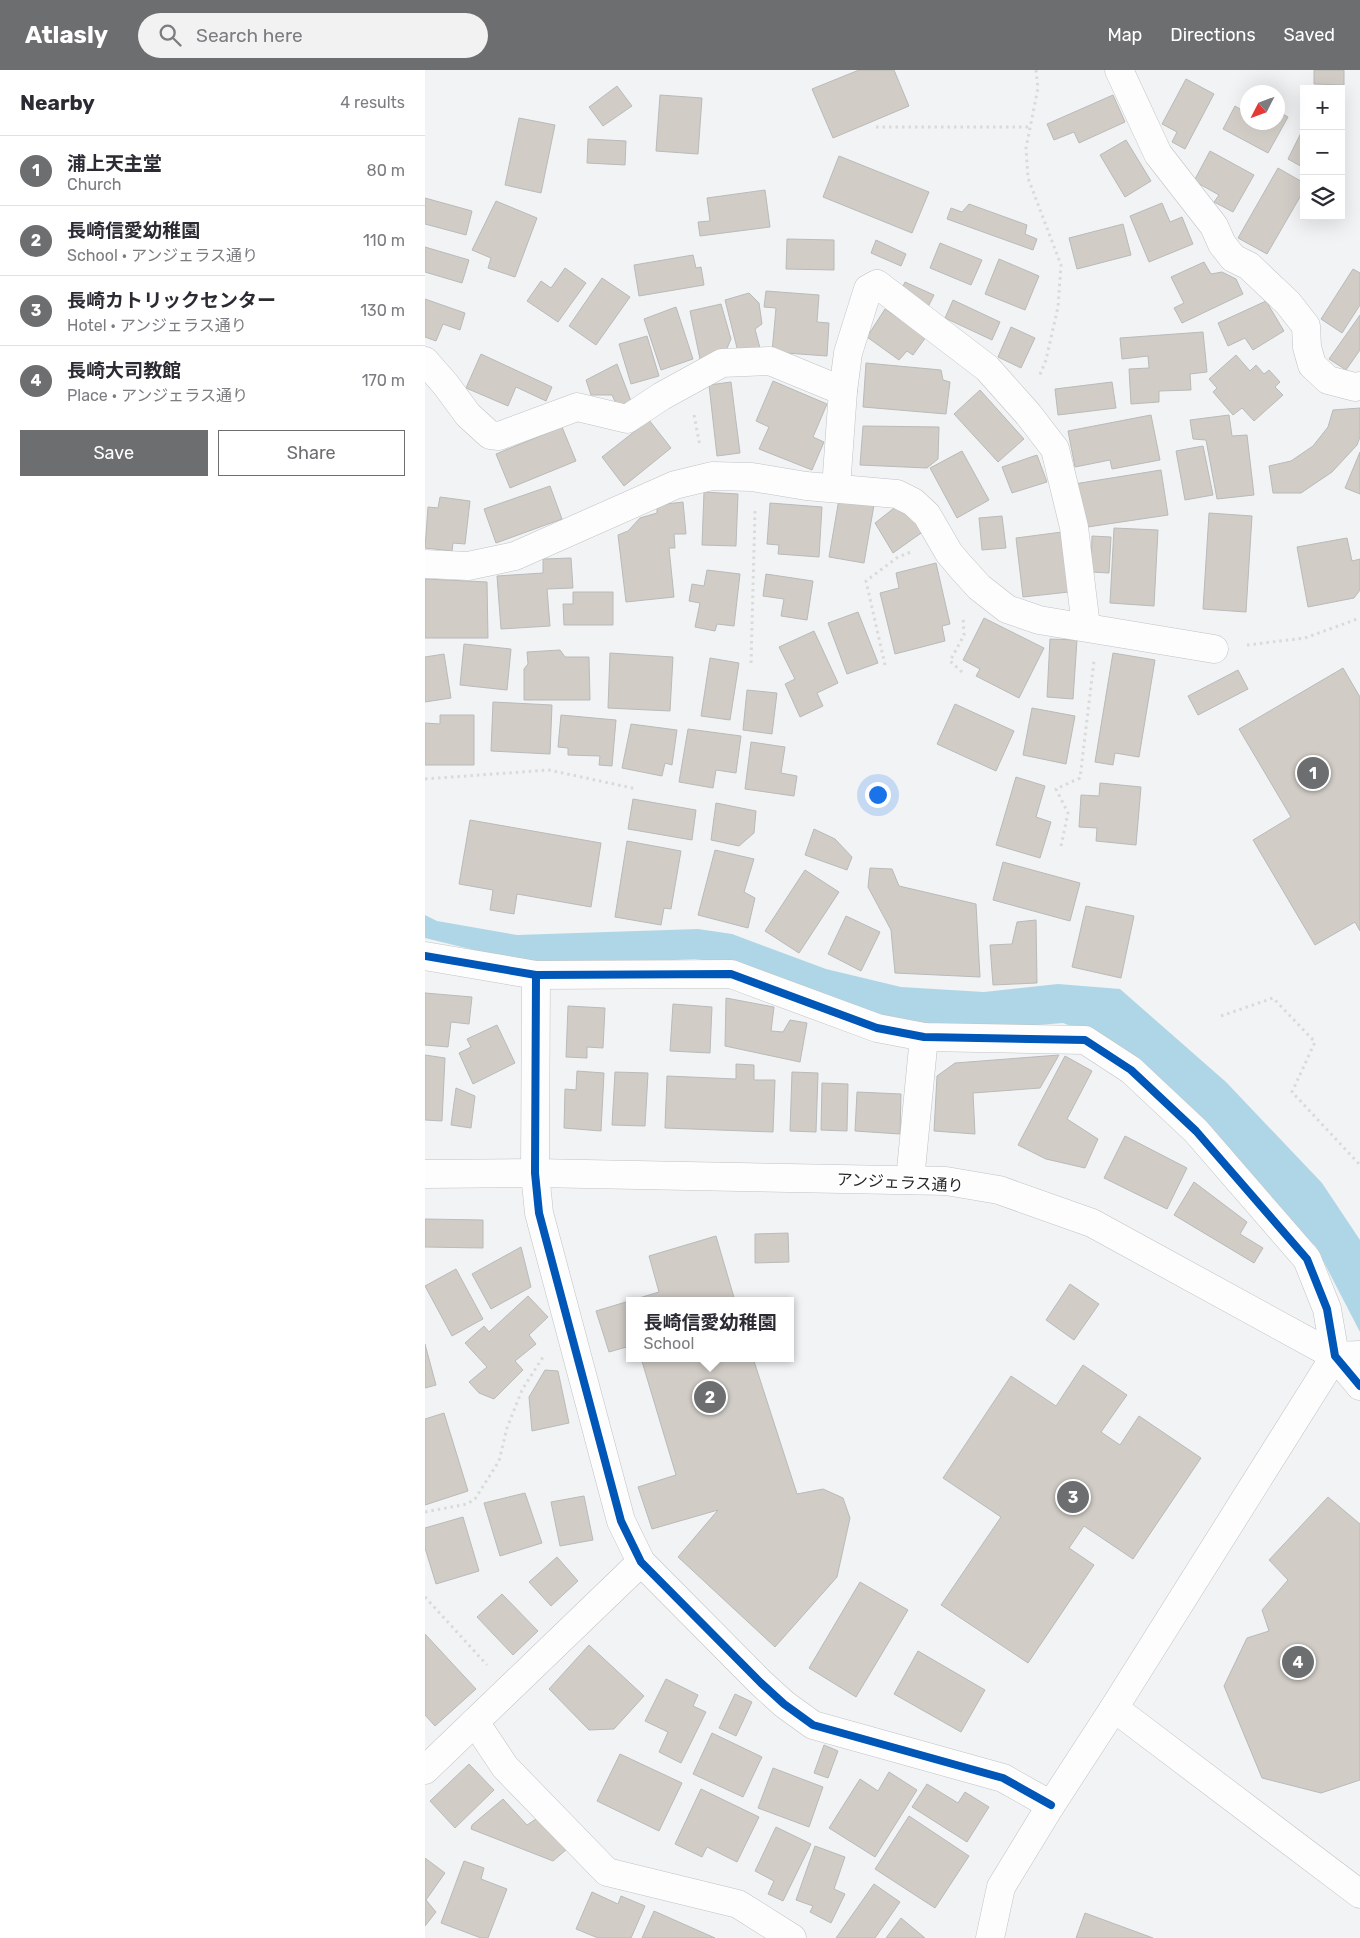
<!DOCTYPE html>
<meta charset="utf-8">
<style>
body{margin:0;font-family:Rubik,"Noto Sans JP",sans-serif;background:#f2f2f3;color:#2b2b33}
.controls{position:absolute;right:15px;top:15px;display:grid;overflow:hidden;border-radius:0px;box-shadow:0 5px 20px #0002}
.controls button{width:45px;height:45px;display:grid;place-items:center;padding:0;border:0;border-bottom:1px solid #e1e1e2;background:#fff;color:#2b2b33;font:25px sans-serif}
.compass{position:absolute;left:815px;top:15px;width:45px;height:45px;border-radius:50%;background:#fff;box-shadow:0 5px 20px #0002;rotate:228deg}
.you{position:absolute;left:452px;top:724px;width:18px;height:18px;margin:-12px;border:4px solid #fff;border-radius:50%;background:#1a73e8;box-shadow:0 0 0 8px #1a73e833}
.badge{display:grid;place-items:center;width:32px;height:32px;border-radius:50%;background:#6d6e70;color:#fff;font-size:16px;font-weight:700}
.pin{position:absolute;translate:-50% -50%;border:2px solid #fff;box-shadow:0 1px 5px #0006}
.popup{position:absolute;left:201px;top:1227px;width:168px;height:65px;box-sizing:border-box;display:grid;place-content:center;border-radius:0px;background:#fff;filter:drop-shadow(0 1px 4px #0005);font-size:16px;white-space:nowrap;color:#7c7c81}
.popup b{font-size:19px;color:#2b2b33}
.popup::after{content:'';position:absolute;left:50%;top:100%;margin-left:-10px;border:10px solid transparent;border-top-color:#fff}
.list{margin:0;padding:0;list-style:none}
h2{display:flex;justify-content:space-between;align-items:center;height:65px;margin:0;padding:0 20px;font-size:21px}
h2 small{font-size:16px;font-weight:400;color:#7c7c81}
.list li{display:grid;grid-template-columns:32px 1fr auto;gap:15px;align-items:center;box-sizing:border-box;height:70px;padding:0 20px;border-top:1px solid #e1e1e2}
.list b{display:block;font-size:19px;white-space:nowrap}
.list p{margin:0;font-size:16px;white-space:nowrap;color:#7c7c81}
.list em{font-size:16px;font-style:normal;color:#7c7c81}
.actions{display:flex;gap:10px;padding:15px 20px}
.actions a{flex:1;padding:11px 0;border:1px solid #6d6e70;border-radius:0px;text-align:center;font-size:18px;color:#6d6e70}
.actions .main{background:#6d6e70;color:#fff}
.icon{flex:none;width:28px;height:28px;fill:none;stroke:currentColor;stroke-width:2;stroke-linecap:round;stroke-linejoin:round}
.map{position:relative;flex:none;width:935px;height:1868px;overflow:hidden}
header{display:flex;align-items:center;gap:30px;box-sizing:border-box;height:70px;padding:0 25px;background:#6d6e70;color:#fff}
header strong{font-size:24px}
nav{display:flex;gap:28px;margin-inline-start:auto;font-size:18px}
.search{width:350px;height:45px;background:#f2f2f3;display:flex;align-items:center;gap:12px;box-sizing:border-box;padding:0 18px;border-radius:28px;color:#7c7c81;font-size:19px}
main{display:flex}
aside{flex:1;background:#fff}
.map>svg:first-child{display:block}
.water{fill:#afd6e6}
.building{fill:#d1ccc6;stroke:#b9baba}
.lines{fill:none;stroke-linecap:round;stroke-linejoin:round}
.minor-casing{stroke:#c1c2c4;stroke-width:29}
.path{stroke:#d9dada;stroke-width:3;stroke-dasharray:2.5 4;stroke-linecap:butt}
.minor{stroke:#fdfdfe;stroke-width:28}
.cycleway-casing{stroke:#fff;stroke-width:11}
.cycleway{stroke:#0057b8;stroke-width:8}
.labels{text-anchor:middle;stroke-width:4;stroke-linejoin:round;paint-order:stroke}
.street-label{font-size:16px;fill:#262729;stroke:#fff}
</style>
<header>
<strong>Atlasly</strong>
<div class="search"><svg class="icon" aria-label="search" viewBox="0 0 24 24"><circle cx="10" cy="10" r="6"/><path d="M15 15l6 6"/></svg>Search here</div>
<nav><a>Map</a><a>Directions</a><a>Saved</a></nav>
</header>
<main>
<aside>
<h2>Nearby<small>4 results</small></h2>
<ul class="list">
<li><span class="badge">1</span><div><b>浦上天主堂</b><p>Church</p></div><em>80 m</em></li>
<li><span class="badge">2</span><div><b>長崎信愛幼稚園</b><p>School · アンジェラス通り</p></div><em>110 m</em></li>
<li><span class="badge">3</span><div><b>長崎カトリックセンター</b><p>Hotel · アンジェラス通り</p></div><em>130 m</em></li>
<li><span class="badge">4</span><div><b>長崎大司教館</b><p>Place · アンジェラス通り</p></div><em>170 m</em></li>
</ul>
<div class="actions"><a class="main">Save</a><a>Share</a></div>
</aside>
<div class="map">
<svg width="935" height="1868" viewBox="0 0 935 1868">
<rect width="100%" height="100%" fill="#f1f3f5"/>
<polygon class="water" points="0,845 12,851 92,865 273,859 307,864 401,899 476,917 559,922 633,914 695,919 801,1012 897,1113 935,1170 935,1262 891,1177 686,971 638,953 565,959 475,951 308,894 270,889 165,894 86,889 0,868"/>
<g class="building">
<polygon points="434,0 469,0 484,36 408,68 387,19"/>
<polygon points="889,0 919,0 919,15 889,14"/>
<polygon points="761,9 789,24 760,79 747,72 752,62 737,54"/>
<polygon points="192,16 207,36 178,56 164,37"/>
<polygon points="235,25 277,28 273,84 231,81"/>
<polygon points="688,25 700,52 654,73 649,62 629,70 622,54"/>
<polygon points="810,36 822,43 822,52 852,52 852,41 863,47 843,83 798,59"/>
<polygon points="94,48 130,55 116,123 80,115"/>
<polygon points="879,57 879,98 863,89"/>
<polygon points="163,69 201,71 200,95 162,93"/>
<polygon points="701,70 726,111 700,127 675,85"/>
<polygon points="785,81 829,105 808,142 789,132 794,125 769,111"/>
<polygon points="414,86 504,122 487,163 398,127"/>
<polygon points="853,98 879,113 879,120 842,184 813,168"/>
<polygon points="340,120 345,157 275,166 273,152 285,151 282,128"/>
<polygon points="0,128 47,141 41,165 0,154"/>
<polygon points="71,131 112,148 90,207 63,198 66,188 47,180"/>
<polygon points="737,133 745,152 757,147 768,174 724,192 705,146"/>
<polygon points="544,134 602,155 600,164 612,169 608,180 522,149 526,138 537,142"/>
<polygon points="698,154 706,185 652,199 644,168"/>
<polygon points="362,169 409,170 409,200 361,199"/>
<polygon points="451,170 481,184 476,196 446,183"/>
<polygon points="515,173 557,190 546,215 505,198"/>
<polygon points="0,177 44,190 37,213 0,202"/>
<polygon points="268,185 271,198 276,197 279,215 214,226 209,195"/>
<polygon points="574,189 614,206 600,240 560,224"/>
<polygon points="779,192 786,204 797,202 811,209 818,224 757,253 749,238 759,233 746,207"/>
<polygon points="140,198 161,213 133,252 102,231 116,211 126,218"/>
<polygon points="928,199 935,203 935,235 917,263 896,249"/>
<polygon points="177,208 205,227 171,275 144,256"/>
<polygon points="480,212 509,225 503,237 475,223"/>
<polygon points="341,221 394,225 392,252 404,253 402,286 347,282 351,238 339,237"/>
<polygon points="324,223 334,233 337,254 330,259 335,278 313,282 300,230"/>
<polygon points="0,229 40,243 35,260 18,254 11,271 0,267"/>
<polygon points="528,230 575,252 567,270 520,248"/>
<polygon points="841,231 859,261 828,280 820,268 803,276 793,253"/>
<polygon points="296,234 306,269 300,283 275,289 265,241"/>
<polygon points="251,237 268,289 236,300 219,249"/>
<polygon points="460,239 501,267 488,285 482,281 474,290 442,267"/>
<polygon points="935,245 935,280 921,300 904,289"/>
<polygon points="586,257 610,268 596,298 573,287"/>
<polygon points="778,262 782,302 765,304 766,320 734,321 734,332 706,334 704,299 724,298 723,286 697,289 695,268"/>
<polygon points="222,266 234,306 206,314 194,274"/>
<polygon points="56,284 127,317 121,331 91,317 83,336 41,318"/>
<polygon points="811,285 825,301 831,295 839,304 844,300 855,312 850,317 858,325 829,351 817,338 808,345 788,322 792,318 784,309"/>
<polygon points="441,293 516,300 518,310 525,312 521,344 438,337"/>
<polygon points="192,294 206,331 192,336 187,325 166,325 161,310"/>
<polygon points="348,311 402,334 388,367 399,372 387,400 334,379 344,357 331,351"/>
<polygon points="306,312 315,383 292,386 284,315"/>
<polygon points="687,312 691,338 633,345 630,319"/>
<polygon points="555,320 599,369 573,392 529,344"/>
<polygon points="935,338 935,367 932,375 907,402 876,423 848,423 844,396 866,391 888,376 903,357 908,340"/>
<polygon points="726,345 735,390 687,399 685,390 650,397 643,361"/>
<polygon points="804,345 807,366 822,365 829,425 792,429 781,370 768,369 765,350"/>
<polygon points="224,350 246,378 199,416 177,387"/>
<polygon points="438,356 514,357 513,389 502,398 435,395"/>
<polygon points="137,357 151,391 85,418 71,384"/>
<polygon points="778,376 788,425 760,430 751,381"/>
<polygon points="537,381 564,430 532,448 505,398"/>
<polygon points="935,382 935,424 920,418"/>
<polygon points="612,385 622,412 587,423 577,397"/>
<polygon points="736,400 743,445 656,458 649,414"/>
<polygon points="125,416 137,449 71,473 59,439"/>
<polygon points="279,422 313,424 311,476 277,475"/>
<polygon points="15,427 45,431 40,474 28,473 27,481 0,478 3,437 13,438"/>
<polygon points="414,429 449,435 439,493 404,487"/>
<polygon points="258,432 261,464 249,464 250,478 244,478 249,527 201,532 193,465 203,461 215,448 232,443 232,435"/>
<polygon points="345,433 397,437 394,487 353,484 354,475 342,474"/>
<polygon points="473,435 499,461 468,483 450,453"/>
<polygon points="784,443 827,446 821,542 778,539"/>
<polygon points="577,446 581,478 557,480 554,448"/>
<polygon points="689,458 733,460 729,536 685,533"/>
<polygon points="637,462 644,522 598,527 591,468"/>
<polygon points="667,466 686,467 684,503 666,502"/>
<polygon points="922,468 927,491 935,489 935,520 929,528 883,537 872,477"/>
<polygon points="146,488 148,518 122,519 125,556 76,559 72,506 118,503 118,489"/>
<polygon points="511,493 525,554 517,556 520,571 470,584 455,523 474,518 471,503"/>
<polygon points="282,500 315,504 309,556 292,554 290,561 270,557 275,533 264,531 267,514 279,516"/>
<polygon points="341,504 388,511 382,550 356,546 359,529 338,526"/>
<polygon points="0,509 62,512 63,568 0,568"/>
<polygon points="148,522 188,522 188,555 139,555 138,534 148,534"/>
<polygon points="433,542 453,593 422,604 403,553"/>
<polygon points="559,548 619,578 594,628 551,606 555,599 538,590"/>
<polygon points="389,561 413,613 392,623 398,636 375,647 360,614 370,609 354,577"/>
<polygon points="625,569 652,570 648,629 622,627"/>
<polygon points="39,574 86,579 82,620 35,615"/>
<polygon points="135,580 140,587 164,587 165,630 99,630 99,599 103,594 102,582"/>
<polygon points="185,583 248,587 245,641 183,638"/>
<polygon points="688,583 730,590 714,687 690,683 688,695 670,692"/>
<polygon points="19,584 26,628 0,632 0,587"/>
<polygon points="285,588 314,593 305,650 276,646"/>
<polygon points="918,598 935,627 935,861 930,852 890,875 828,770 866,747 814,659"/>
<polygon points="813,600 823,619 773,645 763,626"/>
<polygon points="322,620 352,623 347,664 318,660"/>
<polygon points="68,632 127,635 125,684 66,681"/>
<polygon points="530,634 589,661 571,701 512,674"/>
<polygon points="607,638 650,646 641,694 598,685"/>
<polygon points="15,645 49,645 49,695 0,695 0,653 15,654"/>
<polygon points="136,645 191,650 187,696 174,695 175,686 143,685 143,678 133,677"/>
<polygon points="206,654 252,660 247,695 240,693 237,706 197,698"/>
<polygon points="263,659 316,666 311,703 291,700 288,718 254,712"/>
<polygon points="326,672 360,677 356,703 372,706 369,726 320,719"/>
<polygon points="591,707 620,716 611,747 626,752 615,788 571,775"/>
<polygon points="675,713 716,717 711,775 671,771 672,758 654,757 656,725 674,726"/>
<polygon points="208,729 271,740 267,770 203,759"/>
<polygon points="291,733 331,741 329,763 314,776 286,770"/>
<polygon points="45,750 176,773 166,837 92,824 89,844 65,840 68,820 34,814"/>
<polygon points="389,759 410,769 427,787 422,800 380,785"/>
<polygon points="202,771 256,781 246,839 239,838 236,855 190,847"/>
<polygon points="290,780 329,789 319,822 330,828 323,858 273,845"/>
<polygon points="578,792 655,813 645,851 568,830"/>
<polygon points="445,798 467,799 474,816 551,834 555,907 470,903 466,860 443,817"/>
<polygon points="380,800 414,822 374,883 340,861"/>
<polygon points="661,836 709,846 696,908 647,897"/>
<polygon points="421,846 455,862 436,901 403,884"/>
<polygon points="611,850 612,913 568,915 565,875 587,874 592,852"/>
<polygon points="0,923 47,927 44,954 26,952 23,977 0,975"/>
<polygon points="301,928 349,937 346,961 358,962 365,950 382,953 375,992 300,976"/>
<polygon points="248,934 287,937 285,983 245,981"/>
<polygon points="143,936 180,938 178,978 162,977 162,988 141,987"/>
<polygon points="72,955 90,993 48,1014 34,983 46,977 42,969"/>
<polygon points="0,985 20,988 17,1051 0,1050"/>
<polygon points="634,985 615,1018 548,1023 550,1064 509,1061 512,1006 530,993"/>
<polygon points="640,986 667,1001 642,1049 673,1069 660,1098 621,1089 593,1075"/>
<polygon points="311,994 329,995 329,1010 350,1010 348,1062 240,1058 242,1006 311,1009"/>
<polygon points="152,1001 179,1003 176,1061 139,1058 140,1019 151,1020"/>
<polygon points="190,1002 223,1003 220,1056 187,1055"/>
<polygon points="367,1002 393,1003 391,1062 365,1061"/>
<polygon points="397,1013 423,1014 422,1061 396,1060"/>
<polygon points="31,1018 50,1026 46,1058 26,1055"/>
<polygon points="432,1022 476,1024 475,1064 430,1061"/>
<polygon points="700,1066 762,1098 742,1139 679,1108"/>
<polygon points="769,1112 822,1152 815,1164 838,1178 829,1193 749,1145"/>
<polygon points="0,1149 58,1150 58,1178 0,1177"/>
<polygon points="363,1163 364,1192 330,1193 330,1164"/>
<polygon points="291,1166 310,1231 205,1231 205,1276 184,1282 171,1241 234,1222 224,1186"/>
<polygon points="96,1177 106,1217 66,1239 47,1204"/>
<polygon points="31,1199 58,1249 27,1266 0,1216"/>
<polygon points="645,1214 674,1234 649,1270 621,1250"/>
<polygon points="103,1226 123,1247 104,1265 111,1274 90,1291 98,1300 69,1329 54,1323 44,1312 62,1297 40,1273 59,1256 64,1262"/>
<polygon points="0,1274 11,1315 0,1318"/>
<polygon points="216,1288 328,1288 372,1424 398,1419 418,1428 425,1448 412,1507 350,1577 253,1487 293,1440 227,1459 213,1417 251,1405"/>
<polygon points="658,1295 702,1325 676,1362 695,1375 714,1346 776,1388 708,1489 659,1456 644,1478 669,1495 603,1593 516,1535 576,1447 518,1408 586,1306 631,1336"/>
<polygon points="120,1300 133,1301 144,1353 107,1361 104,1327"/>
<polygon points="19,1343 43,1421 0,1435 0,1349"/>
<polygon points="100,1423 117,1473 75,1486 59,1433"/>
<polygon points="159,1426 168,1470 135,1476 126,1432"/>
<polygon points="903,1427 935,1454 935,1710 896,1723 837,1708 799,1616 822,1568 844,1561 837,1540 863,1510 844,1490"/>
<polygon points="38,1447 54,1501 11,1514 0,1478 0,1458"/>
<polygon points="132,1487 153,1511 126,1536 104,1512"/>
<polygon points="435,1512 483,1540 431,1627 384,1598"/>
<polygon points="77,1524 113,1561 88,1585 52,1547"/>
<polygon points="0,1564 51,1619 10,1656 0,1645"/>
<polygon points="164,1575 219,1626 189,1659 164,1660 124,1619"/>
<polygon points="493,1581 560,1620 536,1662 469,1624"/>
<polygon points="241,1609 273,1625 268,1636 281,1642 256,1693 234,1682 243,1662 220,1651"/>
<polygon points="310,1624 327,1632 311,1666 294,1658"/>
<polygon points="287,1663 337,1687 318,1727 268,1704"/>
<polygon points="399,1675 413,1681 403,1708 389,1703"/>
<polygon points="195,1684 257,1713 234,1761 172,1731"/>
<polygon points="44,1694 69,1720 30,1758 5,1731"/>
<polygon points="348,1698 398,1717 384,1757 333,1738"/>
<polygon points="464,1702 492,1720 450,1787 404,1758 435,1709 453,1721"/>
<polygon points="502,1714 533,1733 540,1722 564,1737 542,1772 487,1737"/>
<polygon points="276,1719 334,1747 312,1792 282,1777 277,1787 250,1774"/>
<polygon points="78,1729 102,1755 111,1749 142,1779 128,1791 46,1759 47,1755"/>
<polygon points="484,1746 544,1786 510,1838 450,1799"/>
<polygon points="351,1757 386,1774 358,1831 343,1824 349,1811 330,1801"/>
<polygon points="390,1776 420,1787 409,1819 420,1824 406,1853 385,1842 388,1836 371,1830"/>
<polygon points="0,1788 20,1803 1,1830 11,1842 0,1856"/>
<polygon points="39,1791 59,1798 56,1809 82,1819 63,1868 56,1868 16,1853"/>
<polygon points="449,1814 475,1832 450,1868 411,1868"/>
<polygon points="167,1822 193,1834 196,1826 220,1836 206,1868 173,1868 151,1859"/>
<polygon points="229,1841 290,1868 217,1868"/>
<polygon points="660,1843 728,1868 651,1868"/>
<polygon points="476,1848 500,1868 461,1868"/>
</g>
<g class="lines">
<g class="minor-casing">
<g id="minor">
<polyline points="694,0 733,84 789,156 797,174 808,188 824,196 863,233 881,256 882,277 887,295 903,310 930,317 935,316"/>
<polyline points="0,291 21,315 43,345 65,365 74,366 152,337 202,349 237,326 297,293 345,291 418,321"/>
<polyline points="411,418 418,321 423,283 443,219 452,214 562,298 603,344 630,379 649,457 661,557"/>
<polyline points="0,494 43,496 90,486 250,415 287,406 327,407 381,416 472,424 488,432 502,445 524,483 535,496 554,517 582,539 614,550 789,579"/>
<polyline points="0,886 111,905 306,904 452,958 499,967 660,970 706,1000 771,1061 882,1189 902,1239 910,1286 935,1316"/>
<polyline points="111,905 110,1103 114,1143 196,1451 216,1492 336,1613 359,1634 388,1655 578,1708 626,1735"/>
<polyline points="0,1104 110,1103 521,1111 574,1120 667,1153 910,1286 935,1285"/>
<polyline points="485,1110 499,967"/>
<polyline points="689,1638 935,1824"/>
<polyline points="50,1652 80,1697 182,1802 313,1834 367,1868"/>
<polyline points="0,1700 216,1492"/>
<polyline points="565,1868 576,1817 626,1735 689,1638 910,1286"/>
</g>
</g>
<g class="path">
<polyline points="611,0 613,18 601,78 603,108 636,195 633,237 621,290 614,307"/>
<polyline points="451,57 605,57"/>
<polyline points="269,345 275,376"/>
<polyline points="822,575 880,568 935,548"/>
<polyline points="326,593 330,441"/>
<polyline points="460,595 441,511 473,487 486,482"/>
<polyline points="537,602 525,591 539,565 538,546"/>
<polyline points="0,709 124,700 212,719"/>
<polyline points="636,776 643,743 631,719 655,708 669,591"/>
<polyline points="796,946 848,928 890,972 867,1022 935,1095"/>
<polyline points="0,1442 42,1434 50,1429 74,1391 82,1358 97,1320 118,1287"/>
<polyline points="0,1527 62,1595"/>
</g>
<use href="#minor" class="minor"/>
<g class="cycleway-casing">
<g id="cycleway">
<polyline points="0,886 111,905 306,904 452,958 499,967 660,970 706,1000 771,1061 882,1189 902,1239 910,1286 935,1316"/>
<polyline points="111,905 110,1103 114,1143 196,1451 216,1492 336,1613 359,1634 388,1655 578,1708 626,1735"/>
</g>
</g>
<use href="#cycleway" class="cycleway"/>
</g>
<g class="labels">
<g class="street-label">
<text transform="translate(475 1112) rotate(3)" y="6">アンジェラス通り</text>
</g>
</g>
</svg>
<div class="controls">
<button>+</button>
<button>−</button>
<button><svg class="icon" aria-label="layers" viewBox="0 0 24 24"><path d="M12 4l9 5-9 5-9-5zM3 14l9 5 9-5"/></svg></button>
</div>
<svg class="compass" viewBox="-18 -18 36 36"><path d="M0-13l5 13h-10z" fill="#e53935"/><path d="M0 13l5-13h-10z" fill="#7c7c81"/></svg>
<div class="you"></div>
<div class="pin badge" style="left:888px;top:703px">1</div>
<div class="pin badge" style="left:285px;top:1327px">2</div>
<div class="popup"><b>長崎信愛幼稚園</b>School</div>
<div class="pin badge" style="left:648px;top:1427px">3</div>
<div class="pin badge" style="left:873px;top:1592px">4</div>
</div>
</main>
